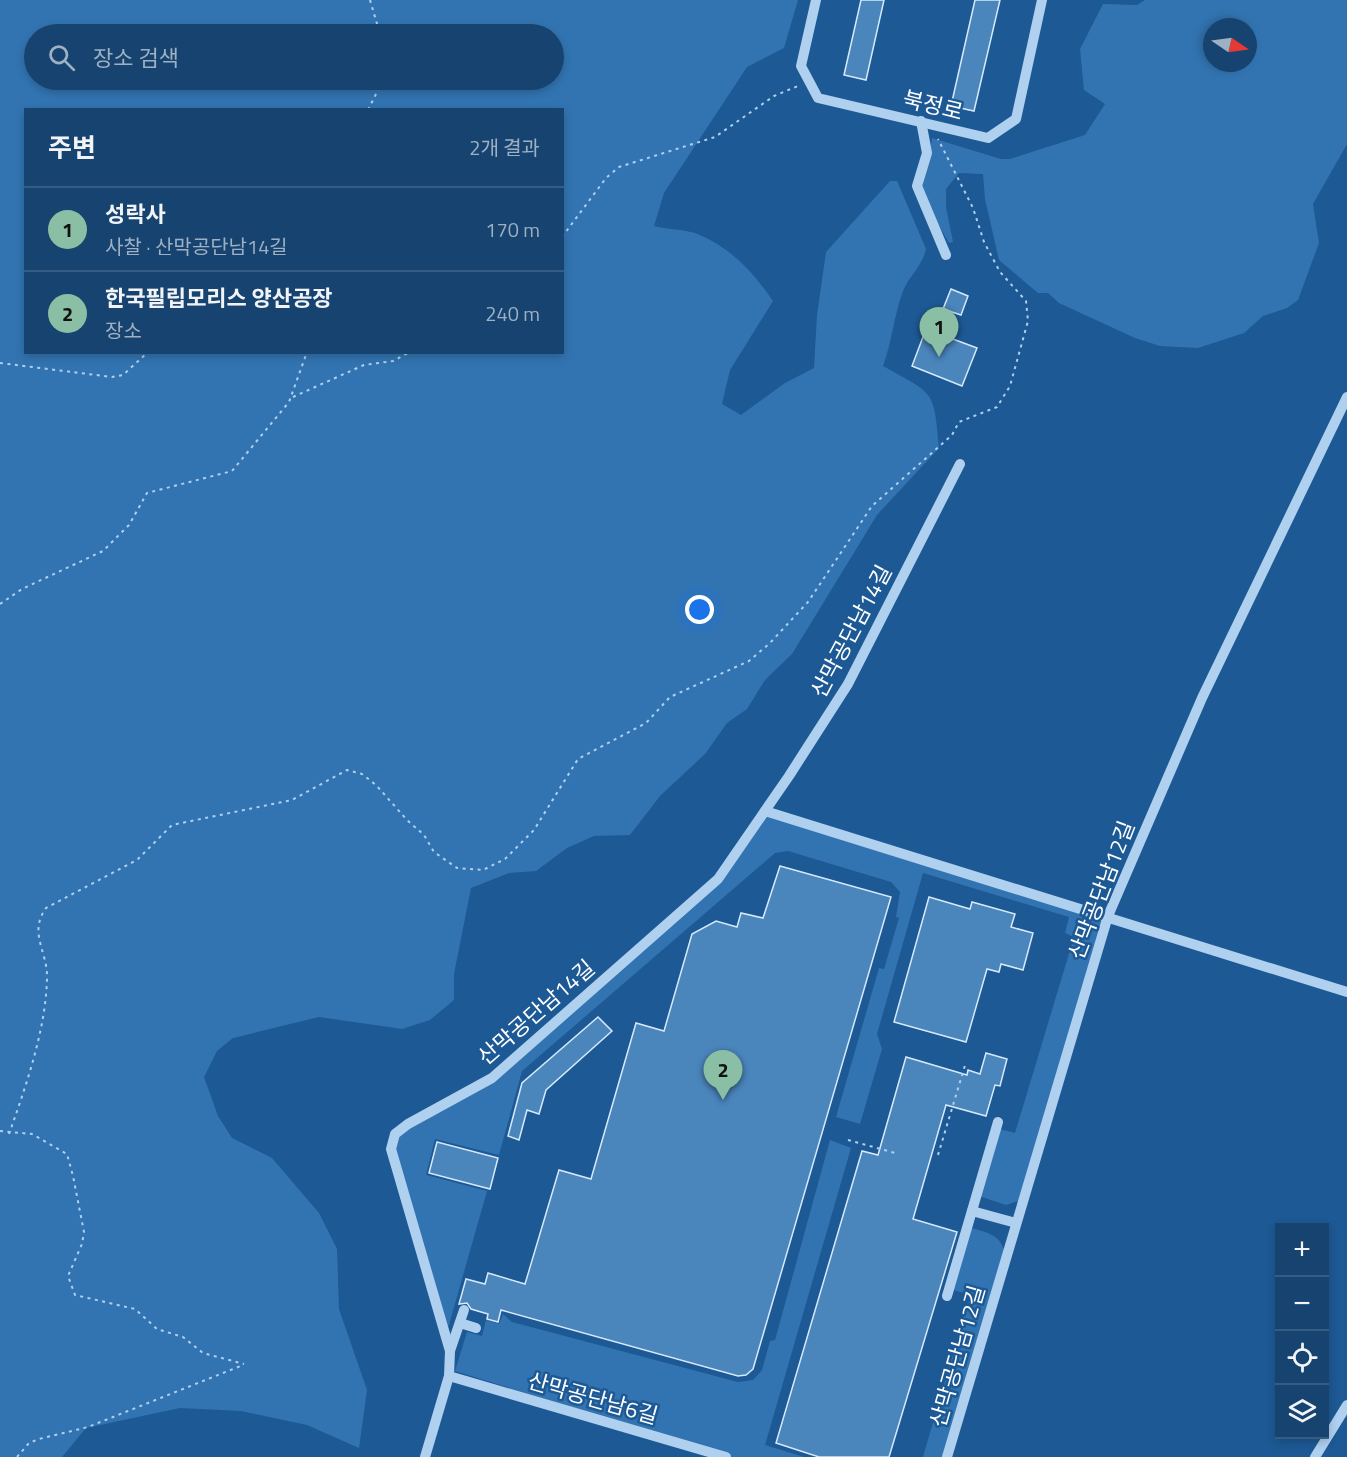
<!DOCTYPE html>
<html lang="ko">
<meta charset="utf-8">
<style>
body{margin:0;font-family:"Titillium Web","Noto Sans KR",sans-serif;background:#1f4a74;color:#f1f3f6}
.controls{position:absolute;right:18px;bottom:18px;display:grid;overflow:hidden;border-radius:0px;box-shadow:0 3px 9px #0003}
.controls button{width:54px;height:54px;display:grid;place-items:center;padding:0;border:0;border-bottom:2px solid #355c82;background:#16436f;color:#f1f3f6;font:30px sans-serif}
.compass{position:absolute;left:1203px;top:18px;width:54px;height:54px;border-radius:50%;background:#16436f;box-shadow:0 3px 9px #0003;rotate:103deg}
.you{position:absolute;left:700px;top:610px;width:21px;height:21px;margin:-15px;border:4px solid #fff;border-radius:50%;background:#1a73e8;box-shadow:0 0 0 9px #1a73e833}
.badge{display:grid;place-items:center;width:39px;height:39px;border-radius:50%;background:#8abfa5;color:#111;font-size:20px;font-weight:700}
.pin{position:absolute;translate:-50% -50px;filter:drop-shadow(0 2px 3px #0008)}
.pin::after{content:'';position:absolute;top:32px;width:21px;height:18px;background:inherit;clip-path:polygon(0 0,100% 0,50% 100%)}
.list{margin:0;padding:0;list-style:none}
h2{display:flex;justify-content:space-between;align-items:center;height:78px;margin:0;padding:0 24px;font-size:26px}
h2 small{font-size:20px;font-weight:400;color:#9eb0c3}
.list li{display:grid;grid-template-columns:39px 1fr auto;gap:18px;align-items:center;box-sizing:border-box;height:84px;padding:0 24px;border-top:2px solid #355c82}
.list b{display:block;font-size:22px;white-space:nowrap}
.list p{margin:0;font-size:20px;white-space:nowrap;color:#9eb0c3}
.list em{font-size:20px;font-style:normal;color:#9eb0c3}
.icon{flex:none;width:33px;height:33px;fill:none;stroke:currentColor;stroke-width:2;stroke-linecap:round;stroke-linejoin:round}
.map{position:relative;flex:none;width:1347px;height:1457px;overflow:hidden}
.search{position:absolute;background:#16436f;box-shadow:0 3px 9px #0003;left:24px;top:24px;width:540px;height:66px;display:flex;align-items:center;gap:15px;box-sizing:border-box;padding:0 21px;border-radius:33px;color:#9eb0c3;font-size:22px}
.panel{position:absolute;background:#16436f;box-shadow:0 3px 9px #0003;left:24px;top:108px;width:540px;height:246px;border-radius:0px}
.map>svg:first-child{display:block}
.green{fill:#3274b1;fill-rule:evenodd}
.building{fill:#4a85bc;stroke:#d6e9fa;stroke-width:1.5}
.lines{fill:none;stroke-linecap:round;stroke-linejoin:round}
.path{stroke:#afd0ef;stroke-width:2;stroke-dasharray:3 4.5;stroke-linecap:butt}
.minor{stroke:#afd0ef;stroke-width:10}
.labels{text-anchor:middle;stroke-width:5;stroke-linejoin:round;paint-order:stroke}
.street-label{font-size:22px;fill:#fff;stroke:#1d5994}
</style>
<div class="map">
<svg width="1347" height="1457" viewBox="0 0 1347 1457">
<rect width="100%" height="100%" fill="#1d5994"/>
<g class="green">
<path d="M0,0H798L784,48L747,67L664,193L654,226C668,230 687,229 700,235C732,249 754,273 773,301L730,370L722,404L741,415L785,383L814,368L817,315L826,252L890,181H897L926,249C922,267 909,276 903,291C894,315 892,342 883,366C934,395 934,388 939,448L877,515L792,654L765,680L747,709L727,723L705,754L660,796L630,835L594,836L567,848L536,871L509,873L471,888L454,974V1000L430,1020L402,1029L319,1017L233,1038L217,1051L204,1077L218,1116L232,1138L272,1158L319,1213L337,1249L339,1309L367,1390L359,1448L307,1425L241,1411L180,1408L86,1428L62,1457H0ZM34,34H554V80H34ZM26,110H562V352H26Z"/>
<path d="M1145,0H1347V144L1313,204L1319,243L1298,300L1287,308L1263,316L1244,333L1198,348L1160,346L1135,338L1059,303L1048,293H1038L999,260L985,199L983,174L959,173L946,189V207L953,242L949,243C940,226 923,204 922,184C921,175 931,151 932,138L1001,159H1010L1085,135L1105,104L1084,90L1080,49L1103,4L1137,5ZM1212,27H1248V63H1212Z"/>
<polygon points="765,811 1108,916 1018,1201 1006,1205 979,1196 999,1129 1015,1133 1074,937 1065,933 1069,917 923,873 877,1034 882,1049 860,1124 836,1117 879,968 884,969 899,918 896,917 900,892 891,882 788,851 775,853 522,1071 499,1155 435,1139 426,1175 487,1191 447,1332 392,1140 395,1134 492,1078 718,879"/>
<polygon points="830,1140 851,1148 765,1445 804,1457 732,1457 455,1371 467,1332 482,1336 486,1320 499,1324 503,1314 512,1322 738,1382 753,1380 762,1370 770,1341 775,1340"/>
<path d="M971,1228C990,1233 1001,1235 1006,1256L947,1457H923L970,1295L954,1290Z"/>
</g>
<g class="building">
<polygon points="861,0 884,0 866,80 844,75"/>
<polygon points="975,0 1000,0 974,111 951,106"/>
<polygon points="951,289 968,296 961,315 943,309"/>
<polygon points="926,329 977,348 962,386 912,366"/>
<polygon points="780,866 891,897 753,1369 746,1375 738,1376 501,1310 498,1322 487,1319 488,1314 471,1309 467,1303 459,1304 466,1279 485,1284 488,1273 525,1284 559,1170 591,1179 636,1023 664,1031 692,934 716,921 737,927 741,913 763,918"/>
<polygon points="929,897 970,909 972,902 1015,914 1011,927 1033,933 1023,970 1001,964 999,972 987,969 966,1042 894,1022"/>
<polygon points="598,1017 612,1031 546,1090 539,1114 527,1110 519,1140 508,1136 522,1083"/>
<polygon points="986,1053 1007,1059 1000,1086 995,1085 986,1116 946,1105 913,1219 957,1232 889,1457 819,1457 776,1443 862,1151 878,1155 906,1057 967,1075 968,1070 980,1074"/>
<polygon points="437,1142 498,1158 490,1189 429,1173"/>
</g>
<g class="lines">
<g class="path">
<polyline points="370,0 380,34"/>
<polyline points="368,110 383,80"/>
<polyline points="562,237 606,178 619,167 715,137 774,96 798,86"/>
<polyline points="0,363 112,377 123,375 148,352"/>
<polyline points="293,397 364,365 393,361 410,352"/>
<polyline points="0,604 22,589 103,551 129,525 147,493 232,471 289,402 307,352"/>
<polyline points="0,1131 32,1134 67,1154 73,1176 84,1232 82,1244 68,1276 75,1295 135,1309 157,1329 183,1337 203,1353 244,1364"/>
<path d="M9,1134C26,1086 46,1029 47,978C48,952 28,933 46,908L137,860L172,825L292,800L347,770L362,774L376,785L407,820L424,835L434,852L457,868L483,870L505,859L534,830L578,759L646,723L670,697L749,661L770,643L808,602L872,506L952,435L959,422L997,407L1010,386L1028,321L1026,301L1000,272L984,242L973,208L938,139"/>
<polyline points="848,1140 895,1153"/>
<polyline points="938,1155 966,1062"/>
<polyline points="17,1457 29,1443 39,1439 88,1427 243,1365"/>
</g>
<g class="minor">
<polyline points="816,0 801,66 818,98 988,138 1016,119 1042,0"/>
<polyline points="921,121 927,153 917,186 946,255"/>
<polyline points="765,811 1347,992"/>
<polyline points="972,1211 1016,1223"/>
<polyline points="947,1296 998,1122"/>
<polyline points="460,1323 476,1328"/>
<polyline points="450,1351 464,1310"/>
<polyline points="449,1376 726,1457"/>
<polyline points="425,1457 449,1376 450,1351 391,1149 395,1134 408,1124 492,1078 718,879 789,776 848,684 960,464"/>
<polyline points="947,1457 1108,916 1202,698 1347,397"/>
<polyline points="1315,1457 1347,1405"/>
</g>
</g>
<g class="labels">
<g class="street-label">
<text transform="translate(933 105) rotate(14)" y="8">북정로</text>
<text transform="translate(851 631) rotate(-62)" y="8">산막공단남14길</text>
<text transform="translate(1101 890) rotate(-69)" y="8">산막공단남12길</text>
<text transform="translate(536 1012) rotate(-41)" y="8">산막공단남14길</text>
<text transform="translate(957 1356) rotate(-74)" y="8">산막공단남12길</text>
<text transform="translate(593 1398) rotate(16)" y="8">산막공단남6길</text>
</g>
</g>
</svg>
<div class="controls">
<button>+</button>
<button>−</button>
<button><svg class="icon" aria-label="locate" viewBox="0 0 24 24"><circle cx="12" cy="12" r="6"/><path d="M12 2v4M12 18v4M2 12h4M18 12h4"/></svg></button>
<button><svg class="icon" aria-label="layers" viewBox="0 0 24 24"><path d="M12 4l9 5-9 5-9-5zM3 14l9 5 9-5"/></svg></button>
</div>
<svg class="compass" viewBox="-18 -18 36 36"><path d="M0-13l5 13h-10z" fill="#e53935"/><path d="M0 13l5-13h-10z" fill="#9eb0c3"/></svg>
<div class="you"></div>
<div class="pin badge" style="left:939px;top:357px">1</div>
<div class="pin badge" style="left:723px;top:1100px">2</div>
<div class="search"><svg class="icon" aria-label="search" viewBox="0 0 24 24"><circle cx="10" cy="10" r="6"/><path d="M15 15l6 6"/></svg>장소 검색</div>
<section class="panel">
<h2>주변<small>2개 결과</small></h2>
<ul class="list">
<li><span class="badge">1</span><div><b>성락사</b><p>사찰 · 산막공단남14길</p></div><em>170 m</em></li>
<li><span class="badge">2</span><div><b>한국필립모리스 양산공장</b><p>장소</p></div><em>240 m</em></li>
</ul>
</section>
</div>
